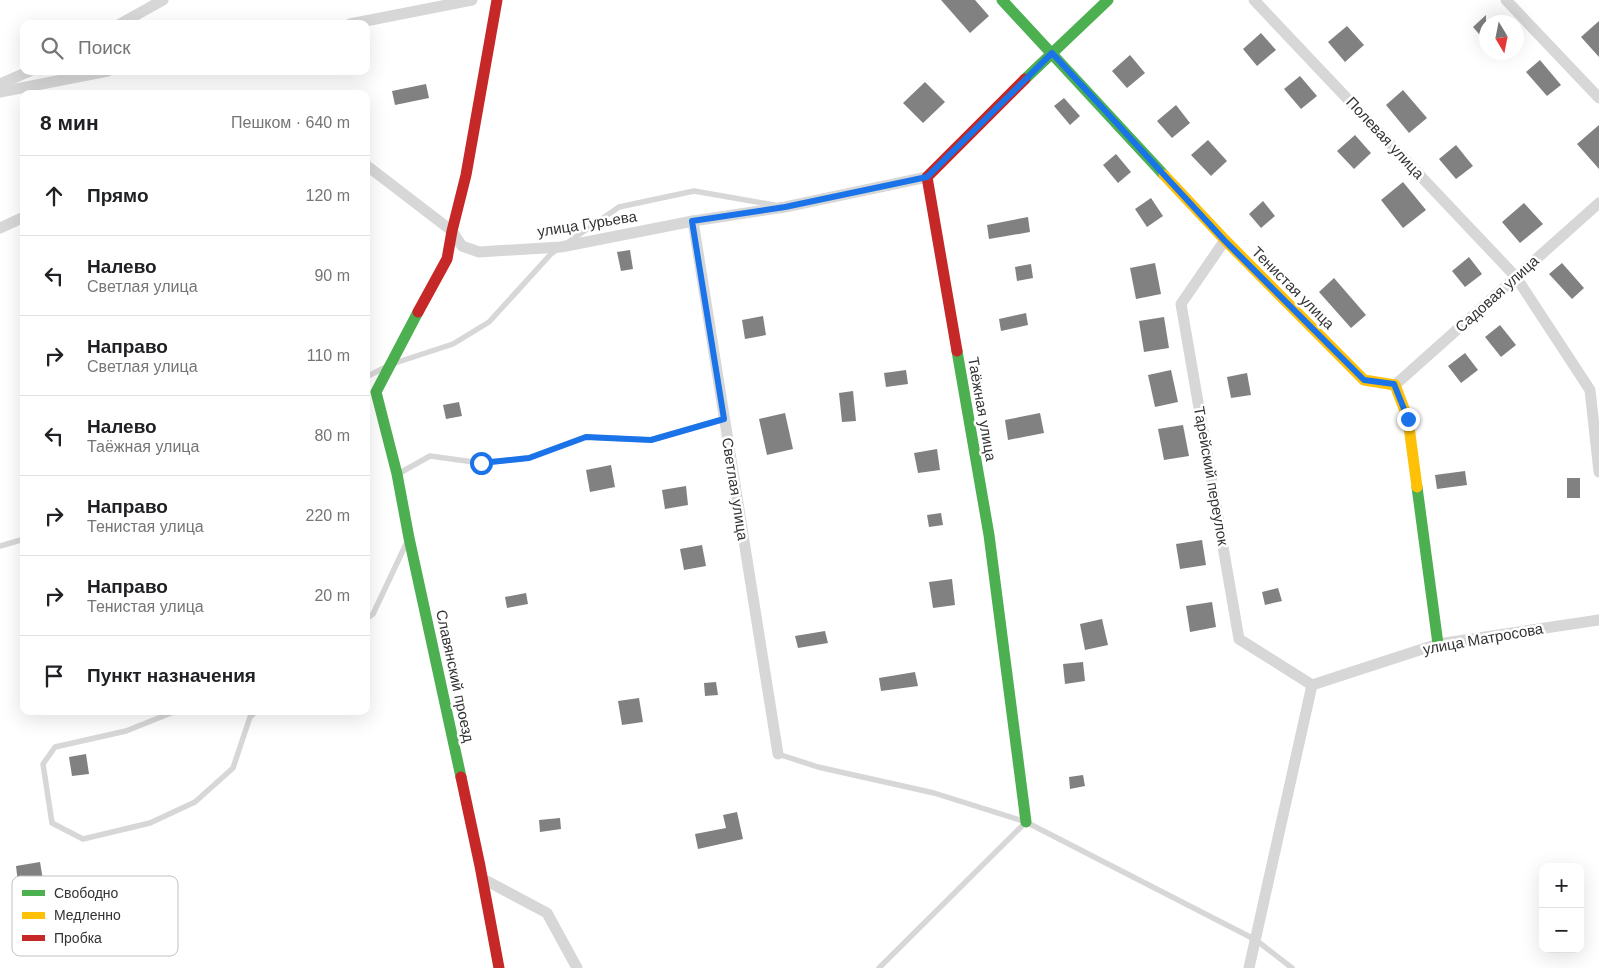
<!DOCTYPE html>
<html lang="ru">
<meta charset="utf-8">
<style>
body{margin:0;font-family:Arial,sans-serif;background:#f6f6f6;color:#202124}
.controls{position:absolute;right:15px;bottom:15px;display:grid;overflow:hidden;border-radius:10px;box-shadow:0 5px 20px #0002}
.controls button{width:45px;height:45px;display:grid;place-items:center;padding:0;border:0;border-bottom:1px solid #e0e0e0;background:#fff;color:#202124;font:25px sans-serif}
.compass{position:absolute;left:1479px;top:15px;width:45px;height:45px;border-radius:50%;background:#fff;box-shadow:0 5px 20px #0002;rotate:170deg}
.stop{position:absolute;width:15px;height:15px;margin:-11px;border:4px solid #1a73e8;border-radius:50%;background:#fff}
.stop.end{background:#1a73e8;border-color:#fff;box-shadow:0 1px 5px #0008}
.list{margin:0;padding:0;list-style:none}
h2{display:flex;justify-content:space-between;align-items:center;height:65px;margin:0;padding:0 20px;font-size:21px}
h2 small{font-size:16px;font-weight:400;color:#757577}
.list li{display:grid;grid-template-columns:32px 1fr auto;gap:15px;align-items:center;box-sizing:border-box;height:80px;padding:0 20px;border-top:1px solid #e0e0e0}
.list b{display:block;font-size:19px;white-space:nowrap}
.list p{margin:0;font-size:16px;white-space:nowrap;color:#757577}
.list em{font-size:16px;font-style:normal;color:#757577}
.icon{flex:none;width:28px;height:28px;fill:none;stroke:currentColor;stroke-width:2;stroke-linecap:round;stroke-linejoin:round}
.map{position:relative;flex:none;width:1599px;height:968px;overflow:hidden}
.search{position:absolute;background:#fff;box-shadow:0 5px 20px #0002;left:20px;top:20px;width:350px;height:55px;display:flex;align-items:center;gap:12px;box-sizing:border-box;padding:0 18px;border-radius:10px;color:#757577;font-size:19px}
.panel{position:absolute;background:#fff;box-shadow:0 5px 20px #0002;left:20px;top:90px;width:350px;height:625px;border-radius:10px}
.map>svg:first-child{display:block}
.building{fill:#818181}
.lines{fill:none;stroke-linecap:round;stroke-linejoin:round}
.lane{stroke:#d7d7d7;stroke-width:5.5}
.street{stroke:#d7d7d7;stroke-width:11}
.fast{stroke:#4caf50;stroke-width:11}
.slow{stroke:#ffc107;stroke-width:11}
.jam{stroke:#c62828;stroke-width:11}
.route{stroke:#1a73e8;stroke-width:6}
.labels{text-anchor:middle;stroke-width:5;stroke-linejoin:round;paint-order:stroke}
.street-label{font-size:15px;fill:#333;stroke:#fff}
.key{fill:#fff;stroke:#c2c2c2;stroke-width:1}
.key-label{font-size:14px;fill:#333}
</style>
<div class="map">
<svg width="1599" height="968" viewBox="0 0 1599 968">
<rect width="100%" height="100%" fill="#fff"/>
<g class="building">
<polygon points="941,0 975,0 989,16 970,33"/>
<polygon points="1486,15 1486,42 1473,27"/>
<polygon points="1599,21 1599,57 1581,37"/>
<polygon points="1347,26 1364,45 1345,62 1328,42"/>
<polygon points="1261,33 1276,50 1257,66 1243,49"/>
<polygon points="1130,55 1145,73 1127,88 1112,71"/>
<polygon points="1540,60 1561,85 1547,96 1526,72"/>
<polygon points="1300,76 1317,96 1301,109 1284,89"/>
<polygon points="925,82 945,102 923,123 903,103"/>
<polygon points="426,84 429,98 395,105 392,91"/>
<polygon points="1403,90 1427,118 1409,133 1386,105"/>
<polygon points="1064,98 1080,116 1070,125 1054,106"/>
<polygon points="1176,105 1190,123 1172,138 1157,121"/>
<polygon points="1599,125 1599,169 1577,144"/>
<polygon points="1355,135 1371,153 1354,169 1337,151"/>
<polygon points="1208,140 1227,161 1211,176 1191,155"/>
<polygon points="1456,145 1473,166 1456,179 1439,159"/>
<polygon points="1116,154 1131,172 1118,183 1103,165"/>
<polygon points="1403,182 1426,210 1403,228 1381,200"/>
<polygon points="1151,198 1163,216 1147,227 1135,209"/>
<polygon points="1263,201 1275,216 1261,228 1249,214"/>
<polygon points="1524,203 1543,224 1520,243 1502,222"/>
<polygon points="1028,217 1030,232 989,239 987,225"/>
<polygon points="630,250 633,269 621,271 617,252"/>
<polygon points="1469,257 1482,274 1465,287 1452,271"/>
<polygon points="1155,263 1161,294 1136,299 1130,268"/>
<polygon points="1562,263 1584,288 1572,299 1549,274"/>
<polygon points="1031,264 1033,278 1017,281 1015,267"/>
<polygon points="1334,278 1366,315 1351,328 1319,292"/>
<polygon points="1026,313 1028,325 1001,331 999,319"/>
<polygon points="763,316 766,335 745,339 742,320"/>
<polygon points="1164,317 1169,348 1144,352 1139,321"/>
<polygon points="1500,325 1516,345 1501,357 1485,337"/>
<polygon points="1465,353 1478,370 1461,383 1448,366"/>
<polygon points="906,370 908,384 886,387 884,373"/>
<polygon points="1171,370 1178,402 1155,407 1148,375"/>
<polygon points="1247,373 1251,395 1231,398 1227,377"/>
<polygon points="853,391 856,421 842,422 839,393"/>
<polygon points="459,402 462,416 446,419 443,405"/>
<polygon points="785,413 793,449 767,455 759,419"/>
<polygon points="1040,413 1044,433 1008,440 1005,420"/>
<polygon points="1183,425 1189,456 1164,460 1158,429"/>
<polygon points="937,449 940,470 918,473 914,453"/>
<polygon points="611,465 615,487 590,492 586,470"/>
<polygon points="1465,471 1467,485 1437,489 1435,475"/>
<rect x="1567" y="478" width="13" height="20"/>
<polygon points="686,486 688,505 665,509 662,490"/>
<polygon points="941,513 943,525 929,527 927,515"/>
<polygon points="1202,540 1206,565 1180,569 1176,544"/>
<polygon points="702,545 706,566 684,570 680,549"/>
<polygon points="952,579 955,605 933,608 929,582"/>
<polygon points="1278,588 1282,601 1265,605 1262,592"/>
<polygon points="526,593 528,604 507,608 505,597"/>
<polygon points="1212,602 1216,627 1190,632 1186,606"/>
<polygon points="1102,619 1108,645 1085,650 1080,624"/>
<polygon points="825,631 828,643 798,648 795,636"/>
<polygon points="1083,662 1085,681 1065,684 1063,664"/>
<polygon points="915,672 918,686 881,691 879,678"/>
<polygon points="716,682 718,695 705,696 704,683"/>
<polygon points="639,698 643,722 622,725 618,701"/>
<polygon points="86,754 89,774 72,776 69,757"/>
<polygon points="1083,775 1085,786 1070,789 1069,777"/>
<polygon points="737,812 743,839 698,849 695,834 726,828 723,815"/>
<polygon points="560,818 561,829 540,832 539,820"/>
<polygon points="40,862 43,880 18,883 16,866"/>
</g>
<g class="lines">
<g class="lane">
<polyline points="567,243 619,207 694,191 774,205"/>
<polyline points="395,363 453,344 489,322 551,254 558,249"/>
<polyline points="366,377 384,368"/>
<polyline points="398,474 430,456 481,463 529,458 585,437 651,440 724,419"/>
<polyline points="0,546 24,539"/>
<polyline points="366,619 373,614 406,544"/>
<polyline points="176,711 126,731 55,747 43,764 52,823 83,839 150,823 195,802 233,768 250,717 256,711"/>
<polyline points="778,754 818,767 934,793 1026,822 1256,940 1292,968"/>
<polyline points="879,968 1024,824"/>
</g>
<g class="street">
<polyline points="1254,0 1516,277 1590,390 1599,472"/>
<polyline points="1506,0 1599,98"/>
<polyline points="120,24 163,0"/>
<polyline points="350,24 472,0"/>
<polyline points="0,84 30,71"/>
<polyline points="0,92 108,71"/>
<polyline points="366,165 452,231 462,246 479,252 561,247 693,221"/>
<polyline points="0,228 24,217"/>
<polyline points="1225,240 1181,304 1239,639 1312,685"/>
<polyline points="1395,385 1599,203"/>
<polyline points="1312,685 1438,644 1599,620"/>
<polyline points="778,754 693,221 785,207 927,177"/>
<polyline points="483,879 547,913 577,968"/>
<polyline points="1249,968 1312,685"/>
</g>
<g class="fast">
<polyline points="1002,0 1164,175"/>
<polyline points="1025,79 1108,0"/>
<polyline points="418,312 376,392 397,474 409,538 461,777"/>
<polyline points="957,351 989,535 1026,822"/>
<polyline points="1417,487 1438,644"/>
</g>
<polyline class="slow" points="1164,175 1225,240 1364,380 1395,385 1408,419 1417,487"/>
<g class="jam">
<polyline points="418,312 447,259 452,231 466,175 497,0"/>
<polyline points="957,351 927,177 1025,79"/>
<polyline points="461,777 480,866 499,968"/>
</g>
</g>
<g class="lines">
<polyline class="route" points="481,463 529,458 586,437 651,440 724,419 692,221 785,207 927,177 1052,53 1224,240 1364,380 1394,384 1408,419"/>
</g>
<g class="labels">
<g class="street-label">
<text transform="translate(1385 138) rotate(47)" y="5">Полевая улица</text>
<text transform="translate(587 224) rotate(-9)" y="5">улица Гурьева</text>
<text transform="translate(1293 288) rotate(45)" y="5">Тенистая улица</text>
<text transform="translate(1497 294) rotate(-42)" y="5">Садовая улица</text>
<text transform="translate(982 409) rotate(80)" y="5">Таёжная улица</text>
<text transform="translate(1211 476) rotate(80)" y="5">Тарейский переулок</text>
<text transform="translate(735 489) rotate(81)" y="5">Светлая улица</text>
<text transform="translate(1483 639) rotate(-10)" y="5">улица Матросова</text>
<text transform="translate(455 676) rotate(78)" y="5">Славянский проезд</text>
</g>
</g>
<rect x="12" y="876" width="166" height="80" rx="8" class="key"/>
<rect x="22" y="890" width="23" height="6" fill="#4caf50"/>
<rect x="22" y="912" width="23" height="7" fill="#ffc107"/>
<rect x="22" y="935" width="23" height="6" fill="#c62828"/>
<g class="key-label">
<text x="54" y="898">Свободно</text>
<text x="54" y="920">Медленно</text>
<text x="54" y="943">Пробка</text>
</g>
</svg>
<div class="controls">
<button>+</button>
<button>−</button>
</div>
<svg class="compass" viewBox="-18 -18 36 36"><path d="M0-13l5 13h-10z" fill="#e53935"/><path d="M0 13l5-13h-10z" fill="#757577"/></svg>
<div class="stop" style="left:481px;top:463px"></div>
<div class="stop end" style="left:1408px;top:419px"></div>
<div class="search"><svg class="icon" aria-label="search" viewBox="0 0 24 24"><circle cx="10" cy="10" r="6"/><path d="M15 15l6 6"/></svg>Поиск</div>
<section class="panel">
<h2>8 мин<small>Пешком · 640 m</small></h2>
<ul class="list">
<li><svg class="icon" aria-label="ahead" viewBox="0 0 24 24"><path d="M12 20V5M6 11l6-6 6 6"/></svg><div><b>Прямо</b></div><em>120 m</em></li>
<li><svg class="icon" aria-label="left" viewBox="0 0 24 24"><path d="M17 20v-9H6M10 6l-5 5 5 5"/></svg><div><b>Налево</b><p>Светлая улица</p></div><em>90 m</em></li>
<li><svg class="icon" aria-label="right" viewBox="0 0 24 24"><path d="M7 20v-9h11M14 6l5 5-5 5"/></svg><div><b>Направо</b><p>Светлая улица</p></div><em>110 m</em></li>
<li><svg class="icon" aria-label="left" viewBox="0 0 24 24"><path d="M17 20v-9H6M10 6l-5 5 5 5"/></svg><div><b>Налево</b><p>Таёжная улица</p></div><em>80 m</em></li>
<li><svg class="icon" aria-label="right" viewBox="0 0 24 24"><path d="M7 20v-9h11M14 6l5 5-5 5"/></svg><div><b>Направо</b><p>Тенистая улица</p></div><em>220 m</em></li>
<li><svg class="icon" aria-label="right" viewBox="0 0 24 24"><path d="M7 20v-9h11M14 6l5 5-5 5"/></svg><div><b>Направо</b><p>Тенистая улица</p></div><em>20 m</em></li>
<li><svg class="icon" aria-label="arrive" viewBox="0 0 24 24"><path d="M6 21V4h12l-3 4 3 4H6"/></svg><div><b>Пункт назначения</b></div></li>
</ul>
</section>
</div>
